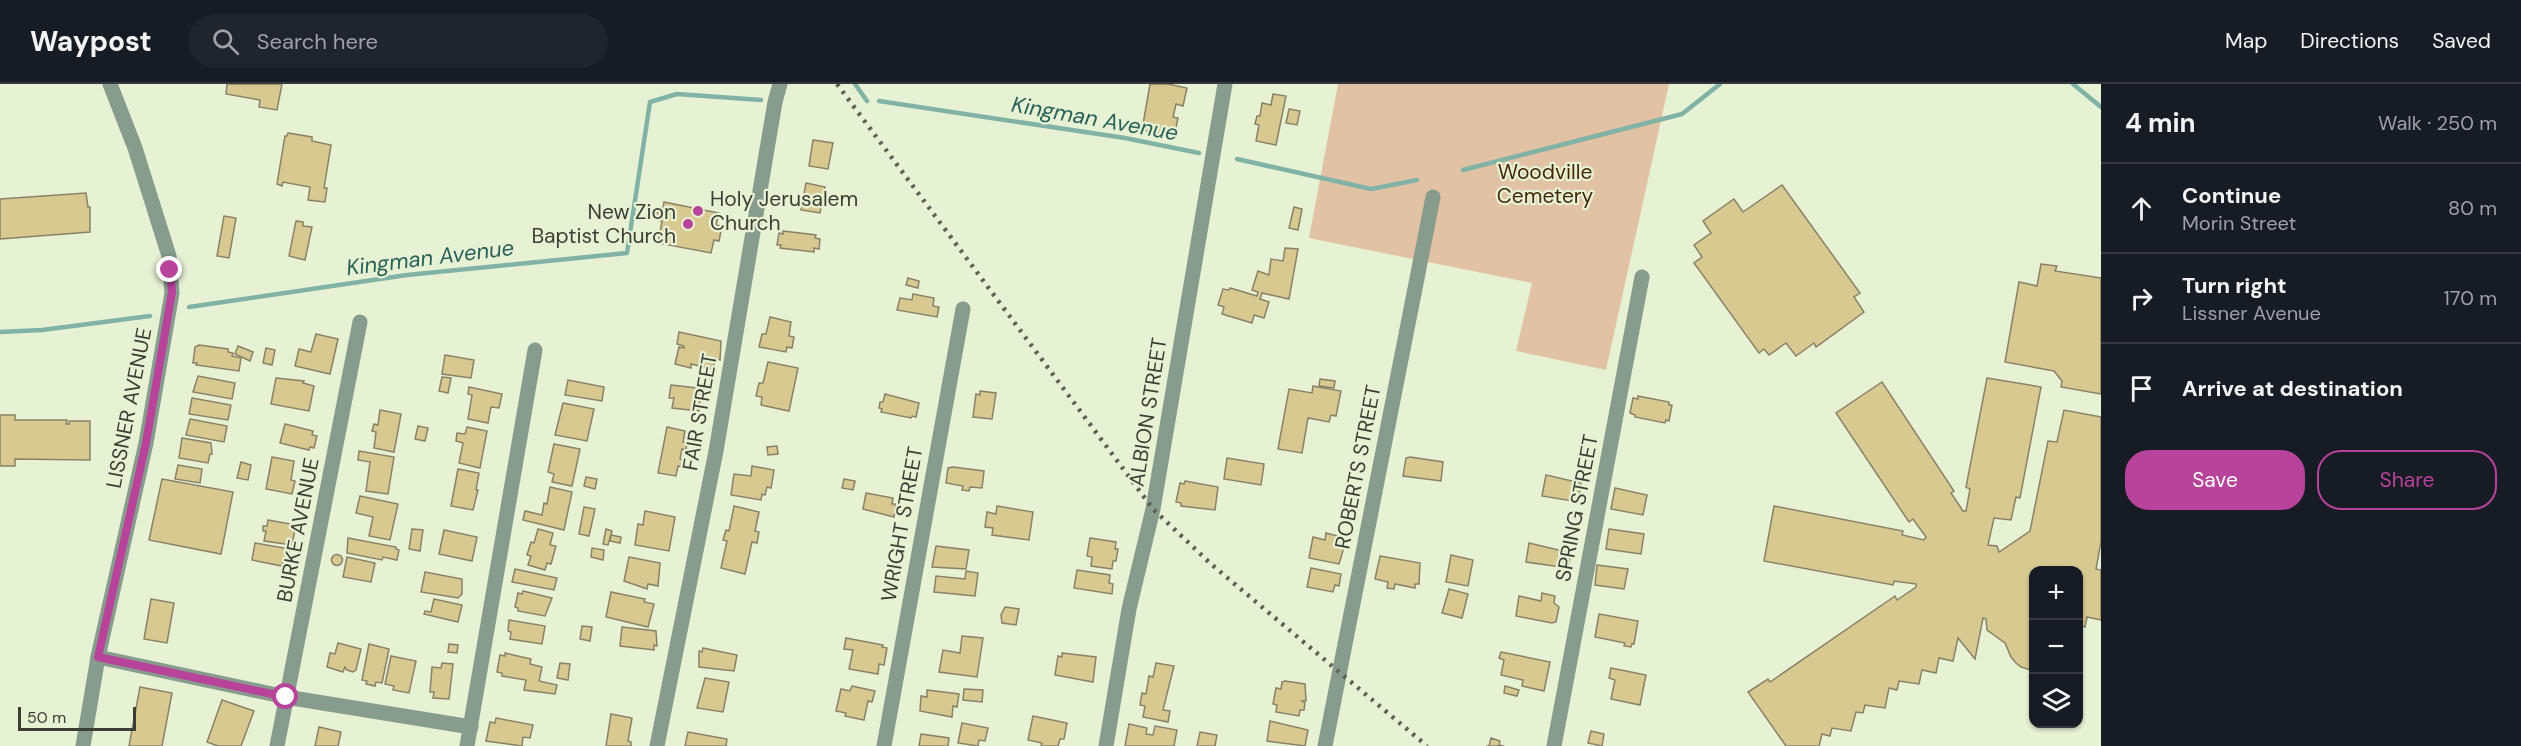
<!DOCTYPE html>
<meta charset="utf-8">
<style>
body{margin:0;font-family:"DM Sans",sans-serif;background:#20242c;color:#f1f3f6}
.controls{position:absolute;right:18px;bottom:18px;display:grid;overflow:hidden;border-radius:12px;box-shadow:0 2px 4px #0004}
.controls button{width:54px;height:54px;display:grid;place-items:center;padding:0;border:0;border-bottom:2px solid #363941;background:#171b24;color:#f1f3f6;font:30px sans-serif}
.scale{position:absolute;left:18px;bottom:15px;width:118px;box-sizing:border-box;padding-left:6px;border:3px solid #3b3f33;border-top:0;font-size:16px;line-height:21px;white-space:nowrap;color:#3b3f33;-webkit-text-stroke:4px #e7f1d4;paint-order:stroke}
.stop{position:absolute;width:18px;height:18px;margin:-14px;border:4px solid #b8439b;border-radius:50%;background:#fff}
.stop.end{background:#b8439b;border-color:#fff;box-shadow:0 2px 6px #0008}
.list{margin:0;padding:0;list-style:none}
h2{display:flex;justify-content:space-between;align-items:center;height:78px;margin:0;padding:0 24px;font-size:26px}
h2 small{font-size:20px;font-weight:400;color:#9ea1a6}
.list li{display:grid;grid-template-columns:39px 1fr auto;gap:18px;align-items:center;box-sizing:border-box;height:90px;padding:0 24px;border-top:2px solid #363941}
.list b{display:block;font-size:22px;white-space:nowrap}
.list p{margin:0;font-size:20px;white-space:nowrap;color:#9ea1a6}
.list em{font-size:20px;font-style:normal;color:#9ea1a6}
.actions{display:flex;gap:12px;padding:18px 24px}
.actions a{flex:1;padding:14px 0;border:2px solid #b8439b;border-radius:24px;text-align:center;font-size:21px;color:#b8439b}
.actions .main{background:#b8439b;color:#fff}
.icon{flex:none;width:33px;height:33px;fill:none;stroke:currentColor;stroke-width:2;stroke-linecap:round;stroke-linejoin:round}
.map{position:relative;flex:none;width:2101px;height:662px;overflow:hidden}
header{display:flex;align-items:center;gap:36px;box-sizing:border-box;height:84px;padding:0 30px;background:#171b24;border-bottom:2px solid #363941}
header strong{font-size:28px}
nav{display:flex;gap:33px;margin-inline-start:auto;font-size:21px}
.search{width:420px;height:54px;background:#20242c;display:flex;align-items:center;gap:15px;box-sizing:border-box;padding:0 21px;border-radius:33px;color:#9ea1a6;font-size:22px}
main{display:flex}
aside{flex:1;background:#171b24}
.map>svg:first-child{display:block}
.green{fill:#e2c2a4}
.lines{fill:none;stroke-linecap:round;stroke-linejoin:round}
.stream{stroke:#80b3a6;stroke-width:4.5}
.building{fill:#d8c991;stroke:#8a8267;stroke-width:1.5}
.minor{stroke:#879c8c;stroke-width:15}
.rail{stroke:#5d6253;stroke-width:4.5;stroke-dasharray:3 6;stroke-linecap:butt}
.route{stroke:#b8439b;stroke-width:8}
.poi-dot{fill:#b8439b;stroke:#e7f1d4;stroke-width:2}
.labels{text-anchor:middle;stroke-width:4.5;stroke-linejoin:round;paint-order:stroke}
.park-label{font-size:21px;fill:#452906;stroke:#e7f1d4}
.poi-label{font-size:21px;fill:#3b3f33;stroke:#e7f1d4;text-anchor:start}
.street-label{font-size:21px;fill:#3b3f33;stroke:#e7f1d4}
.water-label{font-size:22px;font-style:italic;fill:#276158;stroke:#e7f1d4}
</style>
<header>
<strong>Waypost</strong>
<div class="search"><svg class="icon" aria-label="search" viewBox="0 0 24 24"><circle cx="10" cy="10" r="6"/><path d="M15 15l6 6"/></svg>Search here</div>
<nav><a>Map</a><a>Directions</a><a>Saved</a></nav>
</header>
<main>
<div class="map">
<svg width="2101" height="662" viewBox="0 0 2101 662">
<rect width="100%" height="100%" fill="#e7f1d4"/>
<polygon class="green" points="1338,0 1669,0 1606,286 1516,267 1532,199 1309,154"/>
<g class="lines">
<g class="stream">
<polyline points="855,0 867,17"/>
<polyline points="2073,0 2101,23"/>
<polyline points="879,17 1125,54 1199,69"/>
<polyline points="1237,75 1371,105 1417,96"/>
<polyline points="1463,86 1682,30 1720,0"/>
<polyline points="189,223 407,191 627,169 650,18 677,10 761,16"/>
<polyline points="0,248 42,246 150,232"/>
</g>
</g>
<g class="building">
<polygon points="227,0 282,0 277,26 259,23 260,16 226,10"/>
<polygon points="1150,0 1168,0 1187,4 1183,22 1176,20 1173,33 1178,34 1174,53 1142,46"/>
<polygon points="1273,10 1286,12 1276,61 1256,57 1259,41 1255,40 1257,32 1260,32 1262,19 1271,21"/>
<polygon points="1289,25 1300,27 1297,41 1286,39"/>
<polygon points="288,49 312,53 312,57 331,61 324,104 327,104 325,118 308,116 310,103 283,98 282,102 277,100 285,52 287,52"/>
<polygon points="813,56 833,59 828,85 809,82"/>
<polygon points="806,99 825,103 820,129 801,126"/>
<polygon points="1782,101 1860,209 1854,213 1864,228 1816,263 1814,259 1796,272 1786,259 1769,271 1764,265 1759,269 1694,179 1702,173 1694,161 1711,149 1703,137 1734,115 1743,128"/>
<polygon points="86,109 88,123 90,123 90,148 0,155 0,115"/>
<polygon points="664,118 719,129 716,141 722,142 719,157 714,156 711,169 658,159 662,137 656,136 657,128 662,129"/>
<polygon points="1294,123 1302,125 1298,146 1289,144"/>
<polygon points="224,132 236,134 229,174 217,172"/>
<polygon points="296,137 303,138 303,142 312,143 305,176 289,172"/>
<polygon points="783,147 816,151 815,154 820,155 819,165 814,164 814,168 780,164 781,161 777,161 779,149 783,150"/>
<polygon points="1285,164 1298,165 1289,215 1262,209 1260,215 1269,218 1264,234 1254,231 1252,239 1222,230 1224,223 1218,221 1223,205 1229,206 1230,204 1257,212 1258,208 1252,206 1258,187 1269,191 1271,175 1283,177"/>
<polygon points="2041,180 2057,182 2055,187 2101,194 2101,310 2061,303 2062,297 2054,287 2005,278 2019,198 2037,202"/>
<polygon points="908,194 919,197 918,204 906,201"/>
<polygon points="913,210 934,214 933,222 939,223 937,233 897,226 900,214 912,216"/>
<polygon points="770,233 791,238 789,252 794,253 792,264 787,263 786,268 759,263 762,250 766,250"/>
<polygon points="679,248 721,257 720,276 715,274 713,285 691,280 691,284 675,280 679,263 684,264 684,262 677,260"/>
<polygon points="316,250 338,255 330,290 295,282 299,265 311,268"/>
<polygon points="199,261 228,265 228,268 233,269 232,272 241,274 239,287 196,281 197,279 193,279 195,263"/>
<polygon points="238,262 253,268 250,277 235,270"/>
<polygon points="266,264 275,266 272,281 263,279"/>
<polygon points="445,271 474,276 471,294 442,290"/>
<polygon points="768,278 798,284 789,327 761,321 762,313 756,312 759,299 763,299"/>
<polygon points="198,292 235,299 232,315 193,308"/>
<polygon points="442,293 451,294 448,309 439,307"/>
<polygon points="276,294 304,297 303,299 314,302 309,327 271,320"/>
<polygon points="1987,294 2041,303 2020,414 2016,413 2011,436 1994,434 1988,461 1997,462 1999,468 2030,447 2048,357 2057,358 2064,326 2101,333 2101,458 2096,485 2101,486 2101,536 2087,533 2085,543 2078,542 2078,486 2034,486 2034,587 2021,583 2016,579 2011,573 2005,559 1987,546 1986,535 1983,534 1975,575 1958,554 1953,577 1939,574 1936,589 1922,586 1919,600 1899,597 1897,606 1889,604 1885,624 1865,621 1863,629 1856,628 1851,647 1832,644 1830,652 1822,650 1819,662 1786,662 1748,608 1768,595 1770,598 1895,512 1897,516 1916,503 1916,500 1894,497 1893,501 1764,477 1774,422 1903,447 1902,451 1924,456 1926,453 1913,435 1909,438 1836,329 1882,298 1954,407 1951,409 1963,427 1966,427 1970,405 1966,403"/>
<polygon points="1320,295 1335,297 1334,304 1319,302"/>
<polygon points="568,296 604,303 602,317 565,311"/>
<polygon points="671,301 706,305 705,317 700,316 699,327 672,324 674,314 669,314"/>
<polygon points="1313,302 1341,307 1336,332 1331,331 1329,338 1308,334 1302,369 1278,365 1289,305 1312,309"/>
<polygon points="469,303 502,310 499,324 491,323 488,339 468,335 472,311 468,310"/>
<polygon points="980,307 996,309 992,335 973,333 976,310 980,311"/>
<polygon points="885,310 919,319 916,333 912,332 911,334 881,328 882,325 879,324 880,318 883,318"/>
<polygon points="1638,312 1669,318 1669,321 1672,321 1669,337 1666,336 1665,339 1635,333 1635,331 1630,329 1633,314 1638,315"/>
<polygon points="192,314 231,321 228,336 189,330"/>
<polygon points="563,319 594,325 587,357 555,351"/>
<polygon points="380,326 401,330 394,368 374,364 376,348 372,347 374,340 378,341"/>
<polygon points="0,331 15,331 15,336 67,336 66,340 69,340 69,337 90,337 90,376 15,375 15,382 0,382"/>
<polygon points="190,335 227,342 224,358 186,351"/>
<polygon points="285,340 313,347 312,351 317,352 314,364 310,363 309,366 280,359"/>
<polygon points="418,342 428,344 425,357 415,355"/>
<polygon points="467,343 487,347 480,384 459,379 463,359 456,357 457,349 465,350"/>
<polygon points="667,343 685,347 683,358 687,359 686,366 682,365 680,375 684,376 682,383 678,382 676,392 658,389"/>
<polygon points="182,354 211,359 212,370 210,370 208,379 179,374"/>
<polygon points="554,360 580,365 572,402 552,398 554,390 548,388"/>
<polygon points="777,362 778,370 768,371 767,363"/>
<polygon points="359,367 394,373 388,410 366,407 370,378 358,376"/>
<polygon points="272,373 294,377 291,396 295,397 292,410 266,405"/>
<polygon points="1410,373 1443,378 1441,397 1403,392 1406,374"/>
<polygon points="1227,374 1264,380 1261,401 1224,395"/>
<polygon points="241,378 251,381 248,396 237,394"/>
<polygon points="178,381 202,385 200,399 175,395"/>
<polygon points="752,382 774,386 771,404 767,403 765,411 762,410 761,416 731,411 734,390 751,392"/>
<polygon points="953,383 984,387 982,404 970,403 969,407 962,406 963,402 946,399 948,384"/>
<polygon points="458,385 479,389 476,406 478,406 473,426 451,422"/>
<polygon points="1546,391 1581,399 1578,418 1542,412"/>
<polygon points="586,393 597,395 595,405 584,402"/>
<polygon points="162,395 233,408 221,470 149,456"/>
<polygon points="844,395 855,397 853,406 842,404"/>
<polygon points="1185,397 1218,403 1215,426 1181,422 1181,419 1176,418 1180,399 1184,400"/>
<polygon points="550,403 572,408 564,446 523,436 525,427 542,431 544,419 547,420"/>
<polygon points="1615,404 1647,411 1643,431 1611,425"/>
<polygon points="866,409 893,414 892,420 896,420 894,433 863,425"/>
<polygon points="360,412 398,420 390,456 369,452 373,433 356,429"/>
<polygon points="734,422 759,428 755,447 759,448 757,459 752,458 745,490 721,484 727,457 723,456 726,446 729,447"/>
<polygon points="997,422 1033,428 1029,456 992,451 993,444 985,443 987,428 996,430"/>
<polygon points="584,423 595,425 589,452 579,450"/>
<polygon points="645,427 675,433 669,467 635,461 638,440 643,441"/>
<polygon points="268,436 296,441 292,461 264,457 266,447 263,447 263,442 267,442"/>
<polygon points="412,445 423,446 420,467 409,465"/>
<polygon points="538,445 553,449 550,461 556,462 551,480 547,479 545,486 528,481 531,472 527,471 531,458 534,459"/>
<polygon points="606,445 612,447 608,461 603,460"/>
<polygon points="1609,445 1644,450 1641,470 1606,465"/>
<polygon points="444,446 477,453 472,477 439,470"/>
<polygon points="1326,449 1338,452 1337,459 1345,460 1339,480 1309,474 1313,453 1325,456"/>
<polygon points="611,451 621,453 620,459 610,457"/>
<polygon points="348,454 396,463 396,465 399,466 397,476 383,473 382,476 347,469"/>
<polygon points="1090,454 1116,458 1115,465 1118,465 1116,477 1113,477 1112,485 1091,482 1092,473 1087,472"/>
<polygon points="255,459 290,465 288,474 284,474 282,482 252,476"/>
<polygon points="1529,459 1571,469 1568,484 1526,478"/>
<polygon points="936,462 969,466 966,485 932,483"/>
<polygon points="592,464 604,466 603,476 591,473"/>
<circle cx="337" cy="476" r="5.5"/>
<polygon points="1451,471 1473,476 1468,502 1446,498"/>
<polygon points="1380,472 1420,479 1419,500 1415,500 1415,504 1395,500 1394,505 1387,504 1388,498 1375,495"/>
<polygon points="347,473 375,479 371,498 343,493"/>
<polygon points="629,473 660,479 658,502 648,500 647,505 624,497"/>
<polygon points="1597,481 1628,485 1624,505 1595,501"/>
<polygon points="1311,484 1341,490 1339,502 1335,501 1333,508 1307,503"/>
<polygon points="515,485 557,494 554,506 512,498"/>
<polygon points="1077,486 1110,491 1109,499 1113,500 1112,510 1074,504"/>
<polygon points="966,487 978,489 975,512 934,508 936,492 965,495"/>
<polygon points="425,488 462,495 462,510 458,514 421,508"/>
<polygon points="1449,505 1468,510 1462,534 1442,529"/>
<polygon points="523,507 552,514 545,532 518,527 518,524 515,523 518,509 522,510"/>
<polygon points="611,508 645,515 644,518 654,520 648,543 606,533"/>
<polygon points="1542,509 1555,512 1554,519 1559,523 1556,538 1552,539 1516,532 1519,512 1541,517"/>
<polygon points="151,515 174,519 167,559 144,555"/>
<polygon points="434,515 462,521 458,538 424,530 425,527 431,528"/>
<polygon points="1005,523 1019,525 1016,541 1002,539 1001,531"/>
<polygon points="1599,530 1638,537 1634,560 1632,560 1631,563 1624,562 1625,559 1595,553"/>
<polygon points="509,536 545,542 542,560 510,555 511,548 508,547"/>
<polygon points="582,542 592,543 590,557 580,555"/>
<polygon points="622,543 656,547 657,562 654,561 654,566 620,562"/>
<polygon points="962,552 983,554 977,593 939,588 943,566 960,569"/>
<polygon points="846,554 883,561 882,563 887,564 884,581 879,580 878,590 849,585 853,566 844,565"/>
<polygon points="338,559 361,565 356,586 353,588 347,586 345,583 343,588 327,583 330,569 335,570"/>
<polygon points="369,560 389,565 382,599 376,598 375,602 366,600 367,597 362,596"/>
<polygon points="449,560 458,561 457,569 448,568"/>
<polygon points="703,564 737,571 734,587 699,583 699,567 702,568"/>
<polygon points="1501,568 1550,578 1544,607 1522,602 1523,596 1501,591 1504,576 1499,574"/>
<polygon points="505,569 531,575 530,580 542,583 539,597 557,601 555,610 524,606 526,596 502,592 502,589 497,588 500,571 505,572"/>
<polygon points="1062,569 1096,573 1093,598 1055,591 1058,572 1062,573"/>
<polygon points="391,572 416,577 409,609 393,606 394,602 385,600"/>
<polygon points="442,579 453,580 449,615 433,614 434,608 430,608 432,583 441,584"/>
<polygon points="560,579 570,580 568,596 557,594"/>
<polygon points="1156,579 1174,582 1163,626 1170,627 1168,638 1143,633 1145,622 1140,621 1142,609 1146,610 1149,592 1153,593"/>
<polygon points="1611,584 1646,591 1640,621 1611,615 1615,596 1609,594"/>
<polygon points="705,594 729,598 723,628 697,624"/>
<polygon points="1285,597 1305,600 1306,617 1302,617 1305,619 1304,626 1300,626 1299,632 1276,628 1277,621 1273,620 1276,604 1281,605 1282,598"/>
<polygon points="852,602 875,607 872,618 868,617 864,636 845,632 846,629 836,627 841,605 850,607"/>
<polygon points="1505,602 1519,606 1517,612 1504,609"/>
<polygon points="140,603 172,609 162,662 129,662"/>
<polygon points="964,605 983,606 982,618 963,616"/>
<polygon points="927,606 959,610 957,623 953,622 952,633 920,627 921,612 927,613"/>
<polygon points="222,616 254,627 241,662 218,662 207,658"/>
<polygon points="611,630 632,634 628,657 631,658 631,662 606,662"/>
<polygon points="1033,632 1067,639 1064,655 1060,655 1058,662 1041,662 1042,659 1028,656"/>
<polygon points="496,634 533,641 530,654 523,653 522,662 486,657 490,638 495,639"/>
<polygon points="1270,637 1308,646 1305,662 1267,657"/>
<polygon points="962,639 988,644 985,657 979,656 978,662 958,659"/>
<polygon points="1129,640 1147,644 1146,650 1153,651 1155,642 1177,646 1174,662 1125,662"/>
<polygon points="319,643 341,648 338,662 315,662"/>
<polygon points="1591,647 1604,650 1602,662 1588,659"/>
<polygon points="688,648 727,655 726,662 685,662"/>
<polygon points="1200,648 1217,651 1215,662 1197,662"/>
<polygon points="921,650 949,654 948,662 919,662"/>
<polygon points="1491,654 1500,657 1499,661 1504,662 1486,662 1489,662"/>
</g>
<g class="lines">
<g class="minor">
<polyline points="98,573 286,613 471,643"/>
<polyline points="83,662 98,573 146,359 172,209 169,172 135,64 110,0"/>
<polyline points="277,662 360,238"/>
<polyline points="467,662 535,266"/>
<polyline points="657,662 716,367 775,18 780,0"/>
<polyline points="884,662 963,225"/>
<polyline points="1106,662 1129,525 1153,425 1225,0"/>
<polyline points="1325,662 1433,113"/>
<polyline points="1554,662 1642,193"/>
</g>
<polyline class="rail" points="837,0 1153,425 1211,480 1427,662"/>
</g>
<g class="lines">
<polyline class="route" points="170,186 172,208 146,359 98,573 286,613"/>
</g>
<g class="poi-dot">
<circle cx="698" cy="127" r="6"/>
<circle cx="688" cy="140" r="6"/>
</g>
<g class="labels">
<g class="park-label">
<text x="1545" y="95">Woodville<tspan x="1545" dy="24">Cemetery</tspan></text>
</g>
<g class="poi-label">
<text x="710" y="122">Holy Jerusalem<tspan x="710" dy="24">Church</tspan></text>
<text x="676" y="135" text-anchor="end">New Zion<tspan x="676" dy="24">Baptist Church</tspan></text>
</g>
<g class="street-label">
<text transform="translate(129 324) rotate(-79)" y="7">LISSNER AVENUE</text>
<text transform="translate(700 328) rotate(-80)" y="7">FAIR STREET</text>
<text transform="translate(1148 328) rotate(-81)" y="7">ALBION STREET</text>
<text transform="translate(1358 383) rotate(-79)" y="7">ROBERTS STREET</text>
<text transform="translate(1577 424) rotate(-79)" y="7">SPRING STREET</text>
<text transform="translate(902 440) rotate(-80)" y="7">WRIGHT STREET</text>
<text transform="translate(298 446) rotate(-79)" y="7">BURKE AVENUE</text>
</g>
<g class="water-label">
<text transform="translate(1095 34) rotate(10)" y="8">Kingman Avenue</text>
<text transform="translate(430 173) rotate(-7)" y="8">Kingman Avenue</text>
</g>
</g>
</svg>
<div class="controls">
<button>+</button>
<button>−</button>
<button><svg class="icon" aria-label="layers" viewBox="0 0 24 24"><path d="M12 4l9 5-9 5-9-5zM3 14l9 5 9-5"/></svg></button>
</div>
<div class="scale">50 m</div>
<div class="stop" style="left:286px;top:613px"></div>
<div class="stop end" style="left:170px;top:186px"></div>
</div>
<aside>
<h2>4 min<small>Walk · 250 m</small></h2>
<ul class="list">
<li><svg class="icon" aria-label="ahead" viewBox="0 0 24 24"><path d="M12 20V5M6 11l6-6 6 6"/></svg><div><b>Continue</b><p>Morin Street</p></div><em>80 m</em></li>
<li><svg class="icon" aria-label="right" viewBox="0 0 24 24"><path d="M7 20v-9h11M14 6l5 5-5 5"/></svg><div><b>Turn right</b><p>Lissner Avenue</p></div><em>170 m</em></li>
<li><svg class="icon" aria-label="arrive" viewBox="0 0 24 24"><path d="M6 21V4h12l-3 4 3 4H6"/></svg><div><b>Arrive at destination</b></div></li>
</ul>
<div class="actions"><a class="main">Save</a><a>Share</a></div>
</aside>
</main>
